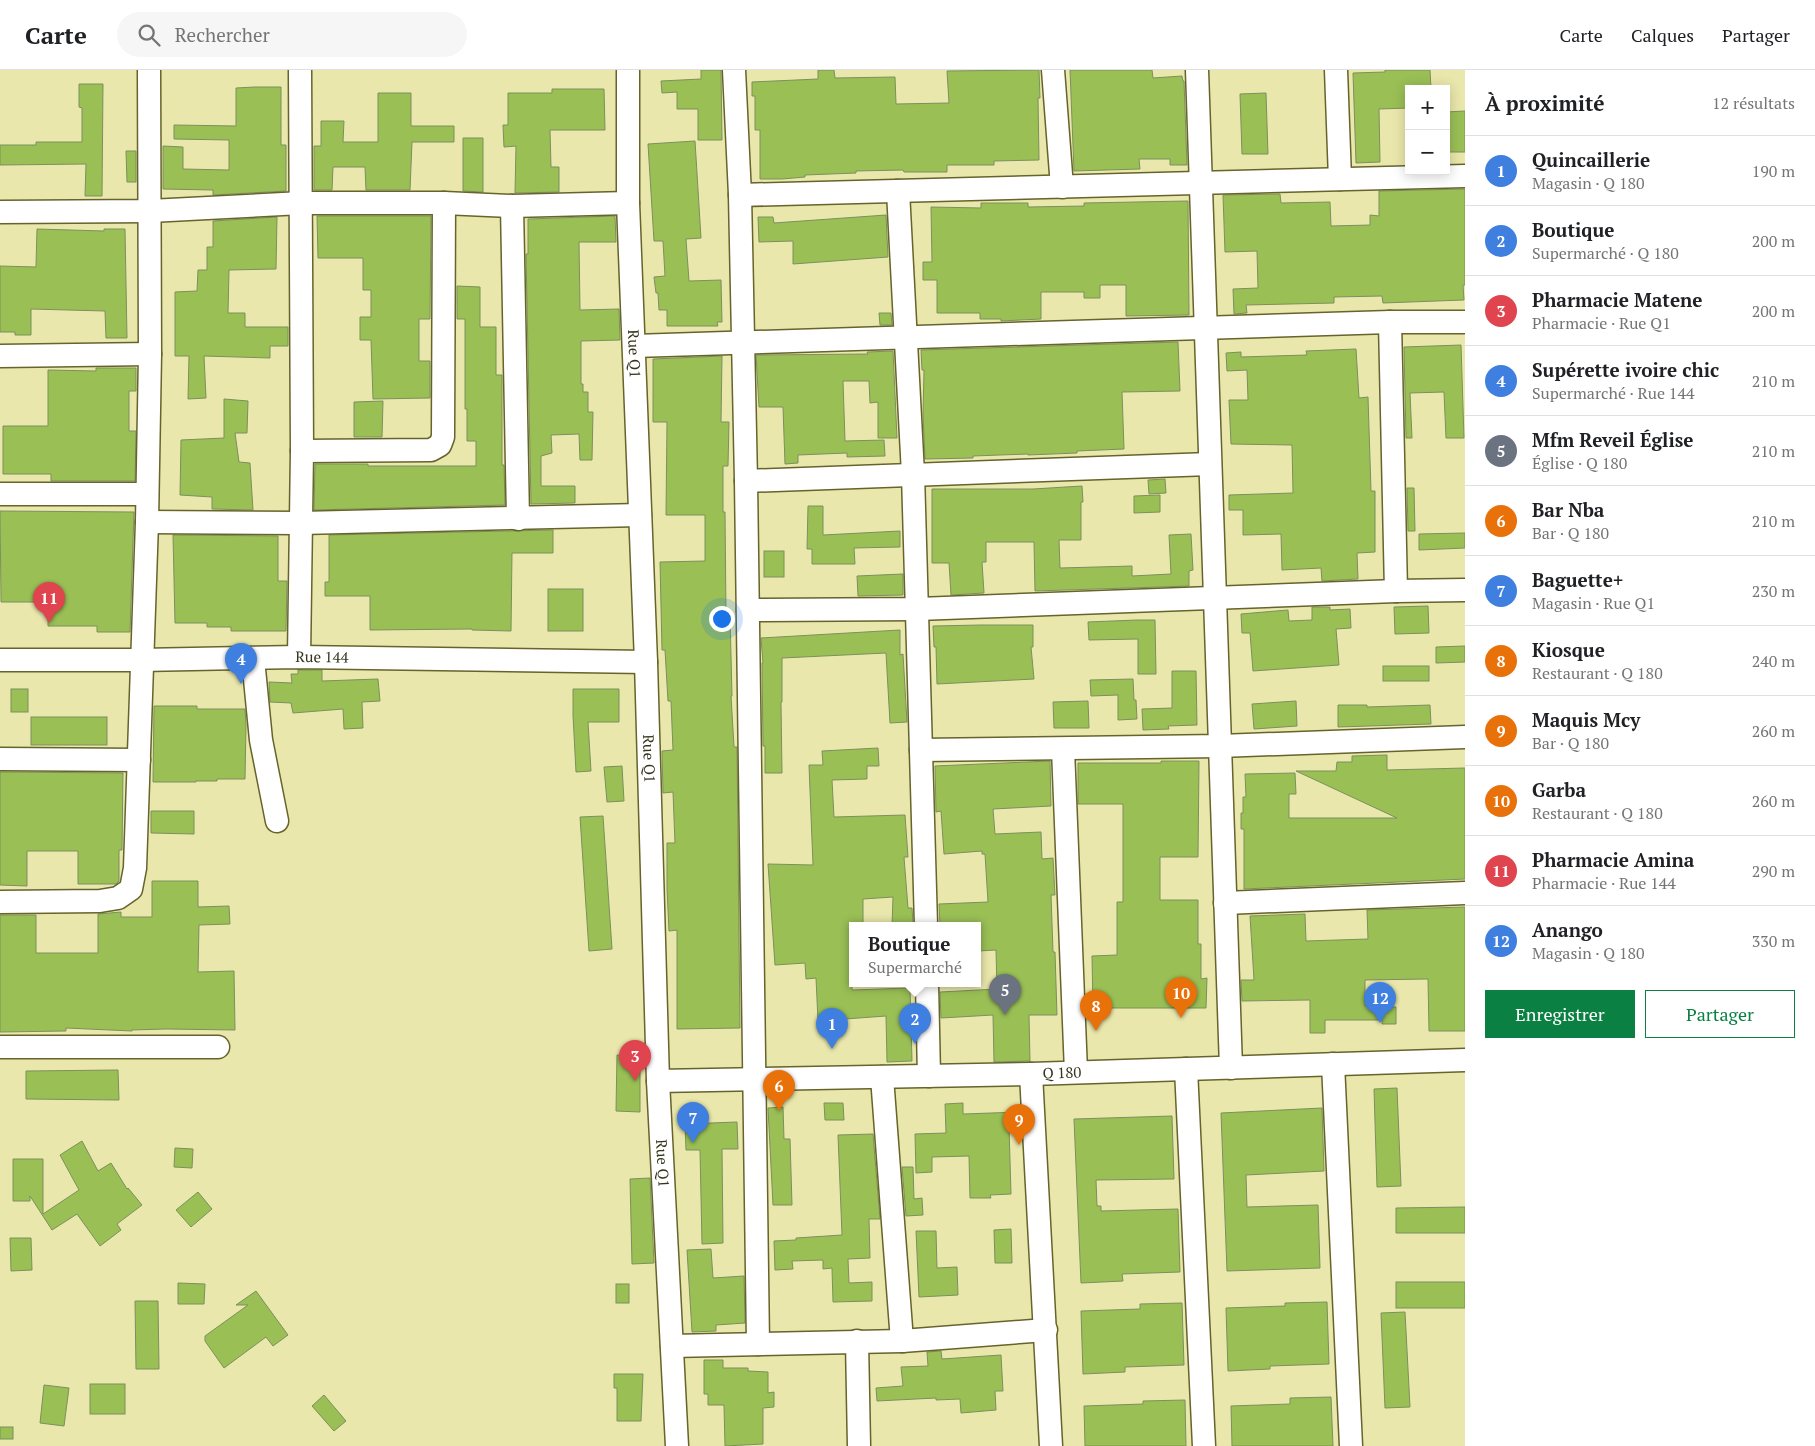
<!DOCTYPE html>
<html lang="fr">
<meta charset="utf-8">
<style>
body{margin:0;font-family:"PT Serif",serif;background:#f6f6f6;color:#202124}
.controls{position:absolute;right:15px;top:15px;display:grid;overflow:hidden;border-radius:0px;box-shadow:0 2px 12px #0003}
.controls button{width:45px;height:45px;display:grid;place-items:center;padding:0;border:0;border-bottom:1px solid #e0e0e0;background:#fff;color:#202124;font:25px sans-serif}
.you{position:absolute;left:721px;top:548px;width:18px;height:18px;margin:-12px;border:4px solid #fff;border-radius:50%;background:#1a73e8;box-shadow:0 0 0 8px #1a73e833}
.badge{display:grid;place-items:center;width:32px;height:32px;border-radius:50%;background:#0b8043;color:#fff;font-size:16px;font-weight:700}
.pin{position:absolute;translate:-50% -41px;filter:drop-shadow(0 1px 2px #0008)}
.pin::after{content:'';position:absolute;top:26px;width:18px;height:15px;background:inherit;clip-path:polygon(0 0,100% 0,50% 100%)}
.popup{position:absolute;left:849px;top:852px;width:132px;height:65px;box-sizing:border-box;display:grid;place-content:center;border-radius:0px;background:#fff;filter:drop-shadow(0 1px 4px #0005);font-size:16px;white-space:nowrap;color:#757577}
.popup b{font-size:19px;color:#202124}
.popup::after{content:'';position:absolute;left:50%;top:100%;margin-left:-10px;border:10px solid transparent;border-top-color:#fff}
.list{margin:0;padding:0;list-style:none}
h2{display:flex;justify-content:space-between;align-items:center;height:65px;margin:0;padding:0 20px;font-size:21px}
h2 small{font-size:16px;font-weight:400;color:#757577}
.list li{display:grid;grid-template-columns:32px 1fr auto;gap:15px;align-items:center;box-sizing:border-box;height:70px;padding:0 20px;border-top:1px solid #e0e0e0}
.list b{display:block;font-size:19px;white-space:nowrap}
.list p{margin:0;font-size:16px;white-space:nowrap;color:#757577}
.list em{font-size:16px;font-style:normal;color:#757577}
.actions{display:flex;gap:10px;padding:15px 20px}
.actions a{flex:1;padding:11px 0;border:1px solid #0b8043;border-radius:0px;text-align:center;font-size:18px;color:#0b8043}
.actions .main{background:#0b8043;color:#fff}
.icon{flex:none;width:28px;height:28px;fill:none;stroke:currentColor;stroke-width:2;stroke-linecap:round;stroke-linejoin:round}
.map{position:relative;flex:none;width:1465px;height:1376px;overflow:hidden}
header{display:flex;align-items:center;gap:30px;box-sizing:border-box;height:70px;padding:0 25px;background:#fff;border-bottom:1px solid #e0e0e0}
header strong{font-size:24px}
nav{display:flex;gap:28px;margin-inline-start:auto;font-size:18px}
.search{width:350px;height:45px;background:#f6f6f6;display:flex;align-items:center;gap:12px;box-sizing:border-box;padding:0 18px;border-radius:28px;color:#757577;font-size:19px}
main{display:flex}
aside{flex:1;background:#fff}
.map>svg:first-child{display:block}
.building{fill:#9abf55;stroke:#7c905d}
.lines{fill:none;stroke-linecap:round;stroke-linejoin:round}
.minor-casing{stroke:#66632b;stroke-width:25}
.minor{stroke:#fff;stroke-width:22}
.labels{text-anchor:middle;stroke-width:4;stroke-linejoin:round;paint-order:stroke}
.street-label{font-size:15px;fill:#35341d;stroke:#fff}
</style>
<header>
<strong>Carte</strong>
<div class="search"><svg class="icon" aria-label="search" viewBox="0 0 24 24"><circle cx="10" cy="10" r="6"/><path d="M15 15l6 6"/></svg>Rechercher</div>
<nav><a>Carte</a><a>Calques</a><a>Partager</a></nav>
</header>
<main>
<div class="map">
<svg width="1465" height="1376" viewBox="0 0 1465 1376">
<rect width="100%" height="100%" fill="#eae7ac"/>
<g class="building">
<polygon points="701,0 721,0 722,70 698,70 698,39 677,39 677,22 662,23 661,11 701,9"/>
<polygon points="818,0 834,0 835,8 895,7 896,34 949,33 947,1 1039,0 1040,28 1038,28 1039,90 994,91 994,95 947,95 947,102 904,102 903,100 856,101 856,103 805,105 805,107 782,109 760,109 760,60 755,60 755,26 752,26 752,12 818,9"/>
<polygon points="1070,0 1152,0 1153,8 1182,6 1183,11 1184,11 1187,95 1170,95 1170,89 1139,89 1140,99 1074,101"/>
<polygon points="1385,0 1430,0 1431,19 1409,19 1409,38 1379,39 1380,92 1356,93 1353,3 1385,2"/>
<polygon points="79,14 103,14 102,126 85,126 86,94 0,95 0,75 36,75 36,72 82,72 82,38 79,37"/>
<polygon points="255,17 281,17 281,75 286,75 286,121 213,125 213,120 163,119 163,76 183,77 183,99 229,100 229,70 174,69 174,55 236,56 236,18"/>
<polygon points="552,19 604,19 605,60 550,60 551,97 559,97 559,122 515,123 516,76 504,77 503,55 508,55 508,23 552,23"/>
<polygon points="378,23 411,23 411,56 454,56 454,72 412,72 410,120 366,120 365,97 333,97 332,120 314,120 314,76 321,76 321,51 344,51 343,72 378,72"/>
<polygon points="1266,23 1268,84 1242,84 1240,24"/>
<polygon points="1465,41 1465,82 1446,82 1446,42"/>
<polygon points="463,68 483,68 483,122 463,121"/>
<polygon points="695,71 701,168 686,169 689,211 721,210 722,252 717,252 718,256 667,256 667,240 659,240 658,223 656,223 654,207 665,206 663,171 654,171 648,74"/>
<polygon points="126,81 136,81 136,112 127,112"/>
<polygon points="1465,119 1465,215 1463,215 1464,230 1383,233 1382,226 1334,227 1334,233 1246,235 1247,243 1234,244 1233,219 1258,218 1257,181 1225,182 1223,125 1280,124 1281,133 1330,132 1331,156 1370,155 1370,145 1379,146 1379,121"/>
<polygon points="1188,131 1189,245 1126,246 1126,215 1100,215 1100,228 1084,228 1084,222 1041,222 1041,249 1001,251 1001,249 980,249 980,243 937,243 937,210 923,210 923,192 932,192 931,137 981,138 981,133 1028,133 1028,137 1084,136 1084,133"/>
<polygon points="886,145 888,187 793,194 793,171 759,172 758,147 773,147 774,153"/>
<polygon points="317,146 431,146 430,249 419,249 419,291 430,291 430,328 373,329 371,270 360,270 360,247 371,247 371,220 363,220 363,188 318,188"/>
<polygon points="615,146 616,172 579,172 580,240 619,239 620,270 581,271 581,314 583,314 583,322 588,322 588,342 593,342 592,390 580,390 579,364 551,365 552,383 541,386 541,416 575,416 575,433 531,434 526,184 528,184 528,149"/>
<polygon points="277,147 276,199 229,200 228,243 245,243 245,257 288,257 288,276 270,276 270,288 204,286 206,328 188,329 189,286 175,286 175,222 197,221 198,200 207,200 207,177 213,177 213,151"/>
<polygon points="37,159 104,161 104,159 125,159 127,268 106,268 105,241 31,239 31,265 15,265 15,262 0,262 0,196 36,197"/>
<polygon points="457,216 480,217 480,257 496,257 496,305 502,305 502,395 504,395 505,435 314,440 315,394 368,394 368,396 476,396 476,371 467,371 467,339 465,339 465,249 457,249"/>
<polygon points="879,243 891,243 892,255 880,255"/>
<polygon points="1178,272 1180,321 1122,322 1124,379 1077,381 1077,383 1028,385 1028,384 973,386 973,388 925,389 923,344 924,300 922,300 921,280"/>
<polygon points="1461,275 1464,368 1446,368 1444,322 1410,323 1412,368 1406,368 1404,277"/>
<polygon points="1356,279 1359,328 1368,327 1371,421 1375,421 1375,482 1357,483 1358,509 1322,511 1321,498 1282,500 1281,464 1243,465 1243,440 1229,440 1229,425 1293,423 1292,375 1231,374 1229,330 1248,330 1247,300 1227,301 1226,283 1241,282 1241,287 1307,285 1306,281"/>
<polygon points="893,281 897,368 878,368 878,332 870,333 869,311 843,311 845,371 884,370 885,386 847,387 847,383 798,385 798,393 785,394 783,337 759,337 756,285 868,284 867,282"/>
<polygon points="722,286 721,352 729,352 728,396 723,396 723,442 725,442 726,546 730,546 732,626 731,626 734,677 737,677 740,958 677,959 677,860 669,861 667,818 667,773 675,773 673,722 663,723 662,681 673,680 671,631 668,631 665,580 662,580 660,492 705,491 705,445 666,445 667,352 653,352 653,289"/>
<polygon points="96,298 136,298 136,321 129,321 129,361 136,361 135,411 51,411 51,404 3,404 3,356 48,356 48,300 96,301"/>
<polygon points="224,329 248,331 247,363 235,363 239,392 250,393 253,440 212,439 212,427 180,425 181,370 224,368"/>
<polygon points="383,331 382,367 354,367 354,332"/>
<polygon points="1165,409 1166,423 1149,424 1148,410"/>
<polygon points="1082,416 1083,432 1081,432 1081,470 1059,470 1060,498 1132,496 1132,506 1171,504 1169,465 1191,464 1193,500 1189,501 1189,516 1035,521 1034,472 986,472 986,492 982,492 984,523 951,525 949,493 932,493 932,419 1033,419"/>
<polygon points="1407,418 1414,418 1415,461 1408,461"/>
<polygon points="1160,425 1160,442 1134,443 1134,426"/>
<polygon points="808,436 823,436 823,465 900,461 900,477 854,478 855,494 812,494 812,479 807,479"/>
<polygon points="0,441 134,442 130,562 97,562 97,556 48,556 48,532 1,532"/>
<polygon points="553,460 553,483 512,483 511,561 472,560 472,559 370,560 370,526 325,526 325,512 329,512 329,465"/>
<polygon points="1465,463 1465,478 1419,480 1419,464"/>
<polygon points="173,465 278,466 278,511 287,511 286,561 231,561 231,557 207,557 207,553 175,553"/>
<rect x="764" y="481" width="20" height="26"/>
<polygon points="903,504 903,525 858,526 857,506"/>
<rect x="548" y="519" width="35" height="42"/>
<polygon points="1428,536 1429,563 1395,564 1394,537"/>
<polygon points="1312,537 1330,537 1330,540 1350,539 1351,558 1336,559 1339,595 1253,601 1250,563 1242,563 1241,544 1288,540 1289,551 1312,550"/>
<polygon points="1137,550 1155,550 1156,604 1138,604 1138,569 1089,570 1088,552"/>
<polygon points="980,555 1033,555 1033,577 1031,577 1034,609 937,614 936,577 934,577 933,556"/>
<polygon points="900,560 900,585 903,584 907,652 890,653 886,583 782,588 782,632 781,632 782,703 765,703 765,676 763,676 762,593 763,593 761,568"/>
<polygon points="1465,576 1465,592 1436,593 1436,577"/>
<rect x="1383" y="596" width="46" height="15"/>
<polygon points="298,600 322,600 322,611 378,609 380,631 362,632 363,658 344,659 343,639 293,643 291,633 270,632 269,612 292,613 291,604 298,604"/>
<polygon points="1172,601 1196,601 1197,655 1168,656 1169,659 1143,660 1142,639 1172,638"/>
<polygon points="1133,609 1134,630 1136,630 1137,649 1118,650 1118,625 1091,626 1090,610"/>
<rect x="11" y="619" width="17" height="23"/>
<polygon points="573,619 619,619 619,652 588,652 591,701 576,702 573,645"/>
<polygon points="1088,631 1089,658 1054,658 1053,632"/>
<polygon points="1296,631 1297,656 1254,659 1252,634"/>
<polygon points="1338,635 1367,635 1367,637 1430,635 1431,654 1338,657"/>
<polygon points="154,636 197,636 197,639 245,639 246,655 245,709 217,709 217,711 196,711 196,712 153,712"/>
<rect x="31" y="647" width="76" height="28"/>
<polygon points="878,678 879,696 867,696 867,709 832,710 834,747 905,745 908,787 904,787 908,838 912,838 913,854 892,855 893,827 863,829 863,855 852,855 852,920 910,918 912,991 887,992 886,946 818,951 816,908 806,909 805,893 775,895 768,794 813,795 809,695 823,695 822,681"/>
<polygon points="1387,685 1387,700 1465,698 1465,809 1244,819 1244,759 1241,759 1241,743 1243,743 1243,727 1246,727 1245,704 1295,703 1296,724 1289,724 1289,748 1397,748 1296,701 1336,701 1337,692 1352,692 1352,686"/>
<polygon points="1050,691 1051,736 993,739 995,764 1041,762 1042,789 1053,788 1055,825 1051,825 1053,882 1055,882 1057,945 1029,945 1030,991 994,992 993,945 941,948 940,922 997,919 996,880 978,881 978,855 940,855 939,834 988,832 985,784 982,784 982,781 944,784 941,741 936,742 935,696"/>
<polygon points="1161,691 1199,691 1198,787 1160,787 1160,830 1198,830 1198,874 1201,874 1201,909 1207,908 1206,938 1093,938 1092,886 1117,885 1117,832 1123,832 1123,734 1078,734 1078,693 1161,693"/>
<polygon points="622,696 624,731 607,732 604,697"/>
<polygon points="0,702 123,703 122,780 119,780 119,811 116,814 78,814 78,781 27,781 27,816 0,815"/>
<polygon points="151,741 194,741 194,764 151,763"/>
<polygon points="603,746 612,879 589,881 580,747"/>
<polygon points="152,811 198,811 198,837 229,836 230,854 199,855 198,902 234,901 235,960 166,959 132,960 132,961 66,958 66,961 0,962 0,845 36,845 36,883 98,883 98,844 121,842 121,847 152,847"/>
<polygon points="1465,837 1465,961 1429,961 1428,909 1365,910 1365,936 1396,937 1396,954 1382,954 1382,950 1325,950 1325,963 1310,963 1310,930 1242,931 1241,910 1254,910 1250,846 1305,844 1306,871 1368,869 1367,840"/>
<polygon points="617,985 640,985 640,1042 616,1041"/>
<polygon points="118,1000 119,1030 26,1029 26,1001"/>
<polygon points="1397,1018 1401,1116 1377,1117 1374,1019"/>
<polygon points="824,1033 843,1033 844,1050 825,1050"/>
<polygon points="963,1033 963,1044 1020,1042 1021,1056 1009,1057 1011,1124 990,1125 991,1128 970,1128 969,1086 932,1087 932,1102 916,1103 915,1064 946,1063 945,1034"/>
<polygon points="783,1037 784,1069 790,1069 792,1135 773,1135 768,1038"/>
<polygon points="1322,1038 1324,1101 1246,1105 1247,1137 1318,1135 1320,1198 1227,1201 1221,1043"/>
<polygon points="1172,1046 1174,1109 1096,1110 1097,1136 1101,1136 1101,1141 1178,1139 1180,1202 1122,1204 1123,1211 1081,1213 1074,1049"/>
<polygon points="737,1052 738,1079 722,1079 723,1173 702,1174 700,1080 686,1080 685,1054"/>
<polygon points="873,1064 880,1149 869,1149 870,1188 848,1189 849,1213 872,1212 872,1231 833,1232 832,1198 823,1199 823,1190 792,1191 793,1199 775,1200 774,1171 796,1170 796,1168 842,1165 838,1065"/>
<polygon points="82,1071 98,1101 111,1093 127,1119 128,1118 142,1135 117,1154 121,1160 100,1176 77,1144 52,1160 30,1126 30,1131 13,1131 13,1089 43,1089 43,1144 79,1120 60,1085"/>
<polygon points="175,1078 193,1079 192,1098 174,1097"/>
<polygon points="902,1097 913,1097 914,1129 922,1128 923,1145 906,1146"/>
<polygon points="650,1108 654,1193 632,1194 630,1109"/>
<polygon points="198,1122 212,1139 191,1157 176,1140"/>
<polygon points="1465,1137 1465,1163 1396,1163 1396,1138"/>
<polygon points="1011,1159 1012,1193 995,1193 994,1160"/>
<polygon points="916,1161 936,1161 937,1198 957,1197 958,1225 919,1227"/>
<polygon points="10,1168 31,1168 32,1200 11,1201"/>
<polygon points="711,1179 713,1208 744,1206 745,1253 716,1255 716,1261 692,1262 687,1180"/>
<rect x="1396" y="1212" width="69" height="26"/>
<polygon points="178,1213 205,1214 204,1234 178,1234"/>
<rect x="616" y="1214" width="13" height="19"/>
<polygon points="256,1221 288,1265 273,1276 266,1267 224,1298 205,1271 205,1266 248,1235 236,1235"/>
<polygon points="135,1231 158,1231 159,1299 136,1299"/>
<polygon points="1327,1232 1329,1294 1270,1296 1270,1299 1228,1301 1226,1238 1285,1236 1285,1233"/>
<polygon points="1182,1233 1184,1295 1125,1297 1125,1302 1083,1304 1081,1241 1140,1239 1140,1234"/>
<polygon points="1405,1242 1410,1337 1385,1338 1381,1243"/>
<polygon points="941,1281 942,1289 1001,1285 1003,1321 995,1321 996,1340 961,1343 960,1329 936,1330 936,1328 877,1331 876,1318 903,1316 901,1297 928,1296 927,1282"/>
<polygon points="704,1290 723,1290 723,1298 748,1298 748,1301 768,1302 768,1323 774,1322 774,1337 763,1338 763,1374 725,1376 724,1335 708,1335 708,1324 704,1324"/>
<polygon points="614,1304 643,1304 641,1351 617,1351 617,1318 614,1318"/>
<rect x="90" y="1314" width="35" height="30"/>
<polygon points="44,1315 69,1318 64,1356 40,1353"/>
<polygon points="324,1325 346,1351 334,1361 312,1336"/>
<polygon points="1331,1327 1333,1376 1232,1376 1231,1336 1290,1334 1290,1328"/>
<polygon points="1185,1330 1186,1376 1085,1376 1084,1336 1143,1334 1143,1331"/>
<rect x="0" y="1357" width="13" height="12"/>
</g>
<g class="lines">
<g class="minor-casing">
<g id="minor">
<path id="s1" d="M628,0V133L646,592L658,1011L677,1376"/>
<polyline points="734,0 740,125 746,411 758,1274"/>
<polyline points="1053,0 1062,117"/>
<polyline points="1197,0 1231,998"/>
<polyline points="1336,0 1340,109"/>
<polyline points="898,121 913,404 926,855"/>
<polyline points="740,125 1465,106"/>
<polyline points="512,136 518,449"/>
<polyline points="0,142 150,141 302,133 444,133 512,136 628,133"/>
<polyline points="1390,252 1396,521"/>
<polyline points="634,276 1390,252 1465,252"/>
<polyline points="0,286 150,284"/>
<polyline points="302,381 431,380 440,375 443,367 444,133"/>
<polyline points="746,411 1210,394"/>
<polyline points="0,424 147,424"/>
<polyline points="147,452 301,453 640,445"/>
<polyline points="748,540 918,539 1396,521 1465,520"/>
<polyline points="299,587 302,381 300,0"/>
<polyline points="253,589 261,670 277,751"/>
<path id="s2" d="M0,590H141L299,587L646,592"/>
<polyline points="1063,679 1076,1002"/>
<polyline points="921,680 1220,676 1465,667"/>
<polyline points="0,689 139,690"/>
<polyline points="0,832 100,831 118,828 131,819 135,798 147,452 150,284 149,0"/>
<polyline points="1225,833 1465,823"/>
<polyline points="927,913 929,1006"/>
<polyline points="0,977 218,977"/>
<polyline points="1333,994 1351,1376"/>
<polyline points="1186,999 1204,1376"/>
<polyline points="1031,1004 1051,1376"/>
<polyline points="882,1007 902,1271"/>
<path id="s3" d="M658,1011L1031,1004L1465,990"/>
<polyline points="857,1271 859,1376"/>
<polyline points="672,1276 902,1271 1046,1260"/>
</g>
</g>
<use href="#minor" class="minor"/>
</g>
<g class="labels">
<g class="street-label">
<text dy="5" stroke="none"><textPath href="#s1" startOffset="284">Rue Q1</textPath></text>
<text dy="5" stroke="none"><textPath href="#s2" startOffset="322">Rue 144</textPath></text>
<text dy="5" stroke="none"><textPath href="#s1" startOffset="689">Rue Q1</textPath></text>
<text dy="5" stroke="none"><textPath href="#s3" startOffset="404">Q 180</textPath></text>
<text dy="5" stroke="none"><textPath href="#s1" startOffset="1094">Rue Q1</textPath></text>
</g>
</g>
</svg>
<div class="controls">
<button>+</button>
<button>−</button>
</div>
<div class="you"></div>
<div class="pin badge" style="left:832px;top:979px;background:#3f7fe0">1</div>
<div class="pin badge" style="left:915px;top:974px;background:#3f7fe0">2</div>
<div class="popup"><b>Boutique</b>Supermarché</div>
<div class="pin badge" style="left:635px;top:1011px;background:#e0444e">3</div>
<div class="pin badge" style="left:241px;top:614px;background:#3f7fe0">4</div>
<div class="pin badge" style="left:1005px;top:945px;background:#6b7280">5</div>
<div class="pin badge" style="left:779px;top:1041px;background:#e8710a">6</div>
<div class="pin badge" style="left:693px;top:1073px;background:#3f7fe0">7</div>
<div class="pin badge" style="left:1096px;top:961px;background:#e8710a">8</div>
<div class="pin badge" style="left:1019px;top:1075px;background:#e8710a">9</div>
<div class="pin badge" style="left:1181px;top:948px;background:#e8710a">10</div>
<div class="pin badge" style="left:49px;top:553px;background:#e0444e">11</div>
<div class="pin badge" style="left:1380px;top:953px;background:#3f7fe0">12</div>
</div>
<aside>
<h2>À proximité<small>12 résultats</small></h2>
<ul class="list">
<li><span class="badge" style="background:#3f7fe0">1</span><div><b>Quincaillerie</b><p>Magasin · Q 180</p></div><em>190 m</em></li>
<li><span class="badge" style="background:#3f7fe0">2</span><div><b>Boutique</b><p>Supermarché · Q 180</p></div><em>200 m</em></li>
<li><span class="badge" style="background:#e0444e">3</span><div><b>Pharmacie Matene</b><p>Pharmacie · Rue Q1</p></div><em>200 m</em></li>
<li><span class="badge" style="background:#3f7fe0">4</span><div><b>Supérette ivoire chic</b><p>Supermarché · Rue 144</p></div><em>210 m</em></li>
<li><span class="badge" style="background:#6b7280">5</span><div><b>Mfm Reveil Église</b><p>Église · Q 180</p></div><em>210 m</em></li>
<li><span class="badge" style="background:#e8710a">6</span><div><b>Bar Nba</b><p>Bar · Q 180</p></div><em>210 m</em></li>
<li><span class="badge" style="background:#3f7fe0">7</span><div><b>Baguette+</b><p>Magasin · Rue Q1</p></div><em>230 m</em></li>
<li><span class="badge" style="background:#e8710a">8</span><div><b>Kiosque</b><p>Restaurant · Q 180</p></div><em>240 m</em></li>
<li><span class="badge" style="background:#e8710a">9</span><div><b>Maquis Mcy</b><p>Bar · Q 180</p></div><em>260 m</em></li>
<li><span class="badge" style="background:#e8710a">10</span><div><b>Garba</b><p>Restaurant · Q 180</p></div><em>260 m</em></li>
<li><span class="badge" style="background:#e0444e">11</span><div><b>Pharmacie Amina</b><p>Pharmacie · Rue 144</p></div><em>290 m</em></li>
<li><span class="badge" style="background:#3f7fe0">12</span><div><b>Anango</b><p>Magasin · Q 180</p></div><em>330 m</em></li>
</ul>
<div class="actions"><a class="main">Enregistrer</a><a>Partager</a></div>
</aside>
</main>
